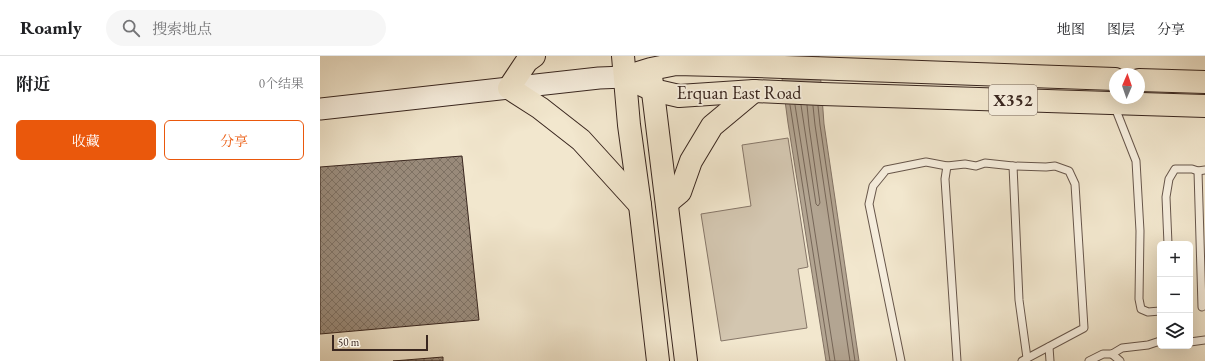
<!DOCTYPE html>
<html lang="zh">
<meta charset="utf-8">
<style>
body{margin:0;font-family:"EB Garamond","Noto Serif SC",serif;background:#f6f6f6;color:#202124}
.controls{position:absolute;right:12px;bottom:12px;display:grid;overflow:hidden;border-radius:6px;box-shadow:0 4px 16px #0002}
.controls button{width:36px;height:36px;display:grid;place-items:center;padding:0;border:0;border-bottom:1px solid #e0e0e0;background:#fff;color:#202124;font:20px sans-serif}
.compass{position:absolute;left:789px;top:12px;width:36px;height:36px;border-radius:50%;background:#fff;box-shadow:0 4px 16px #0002;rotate:2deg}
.scale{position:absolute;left:12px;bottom:10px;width:96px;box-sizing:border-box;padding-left:4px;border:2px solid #39261f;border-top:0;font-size:11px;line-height:14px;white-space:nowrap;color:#39261f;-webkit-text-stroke:3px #f7efdf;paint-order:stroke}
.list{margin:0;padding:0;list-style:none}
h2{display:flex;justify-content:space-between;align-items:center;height:52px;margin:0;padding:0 16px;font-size:17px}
h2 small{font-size:13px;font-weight:400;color:#757577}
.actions{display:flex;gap:8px;padding:12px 16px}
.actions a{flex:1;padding:9px 0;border:1px solid #ea580c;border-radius:6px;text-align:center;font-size:14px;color:#ea580c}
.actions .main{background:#ea580c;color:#fff}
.icon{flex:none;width:22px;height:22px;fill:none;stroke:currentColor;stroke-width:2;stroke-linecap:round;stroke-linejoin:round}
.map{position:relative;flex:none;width:885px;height:305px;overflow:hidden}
header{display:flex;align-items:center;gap:24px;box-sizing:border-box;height:56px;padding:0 20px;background:#fff;border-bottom:1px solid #e0e0e0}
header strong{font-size:19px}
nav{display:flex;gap:22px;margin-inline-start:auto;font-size:14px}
.search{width:280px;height:36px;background:#f6f6f6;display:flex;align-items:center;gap:10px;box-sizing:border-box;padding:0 14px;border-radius:22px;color:#757577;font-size:15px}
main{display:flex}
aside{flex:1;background:#fff}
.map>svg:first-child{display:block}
.green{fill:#d3c6b0;stroke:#867668}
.water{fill:#b3a592;stroke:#827264}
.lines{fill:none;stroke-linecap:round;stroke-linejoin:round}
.shore{stroke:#766658;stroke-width:1}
.building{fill:url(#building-cross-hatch);stroke:#39261f}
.service-casing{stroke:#67564b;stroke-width:9}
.secondary-casing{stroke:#39261f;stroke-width:23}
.primary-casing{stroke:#39261f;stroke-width:24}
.service{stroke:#f7efdf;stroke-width:7}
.secondary{stroke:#f7efdf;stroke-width:21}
.primary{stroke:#f2e7ce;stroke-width:22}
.labels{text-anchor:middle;stroke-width:3.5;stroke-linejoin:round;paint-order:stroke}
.shield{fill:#f7efdf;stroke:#726259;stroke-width:1}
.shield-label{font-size:17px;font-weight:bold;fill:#39261f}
.street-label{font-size:18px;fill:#39261f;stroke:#f7efdf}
</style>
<header>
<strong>Roamly</strong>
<div class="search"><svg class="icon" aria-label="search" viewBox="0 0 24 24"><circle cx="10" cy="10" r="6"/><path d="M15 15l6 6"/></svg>搜索地点</div>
<nav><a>地图</a><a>图层</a><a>分享</a></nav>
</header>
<main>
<aside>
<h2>附近<small>0个结果</small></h2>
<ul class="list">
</ul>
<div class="actions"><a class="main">收藏</a><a>分享</a></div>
</aside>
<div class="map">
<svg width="885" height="305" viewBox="0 0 885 305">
<defs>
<pattern id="building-cross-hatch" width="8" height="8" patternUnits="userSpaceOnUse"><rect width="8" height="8" fill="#998a7a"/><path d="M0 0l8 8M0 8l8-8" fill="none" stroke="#7e7163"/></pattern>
</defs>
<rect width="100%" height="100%" fill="#f2e7ce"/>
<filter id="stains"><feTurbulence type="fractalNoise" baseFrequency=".005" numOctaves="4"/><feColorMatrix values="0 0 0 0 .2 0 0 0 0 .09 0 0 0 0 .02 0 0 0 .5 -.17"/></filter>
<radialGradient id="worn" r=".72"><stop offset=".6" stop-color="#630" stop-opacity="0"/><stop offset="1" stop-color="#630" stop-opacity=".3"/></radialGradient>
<polygon class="green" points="468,82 488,211 478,213 487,272 401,285 381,158 431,150 422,89"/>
<polygon class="water" points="459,0 499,0 504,68 539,305 506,305 468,67"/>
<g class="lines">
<g class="shore">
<polyline points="470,49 510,305"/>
<polyline points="475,49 515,305"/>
<polyline points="481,49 496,148 498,150 500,147 489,70 487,49"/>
<polyline points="493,50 495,69 530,305"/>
<polyline points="498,50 500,69 535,305"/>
</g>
</g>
<g class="building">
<polygon points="142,100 159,264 0,278 0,111"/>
<polygon points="123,301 123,305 73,305"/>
</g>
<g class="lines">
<g class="service-casing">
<g id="service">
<polyline points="794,49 816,105 820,175 819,243 821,253 828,256 840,255"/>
<polyline points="627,110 625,123 637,305"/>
<polyline points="693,110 699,244 707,302"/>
<polyline points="878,115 882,251"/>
<polyline points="848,188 846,141 849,123 855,113 872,113 878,115 885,114"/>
<polyline points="870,286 885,284"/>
<polyline points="729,291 730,305"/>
<polyline points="792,298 800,305"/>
<polyline points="581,305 549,148 553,130 566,114 606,106 627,110 645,108 656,110 665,107 693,110 726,111 735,110 749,115 755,128 764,272 702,305"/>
<polyline points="769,305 783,298 792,298 802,292 828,289 840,285"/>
</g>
</g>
<g class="secondary-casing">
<polyline id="secondary" points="0,53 279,22 305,21"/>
</g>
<g class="primary-casing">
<g id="primary">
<polyline points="214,0 207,5 189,32 220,52 261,84 320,149"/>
<polyline points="303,0 309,69 320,149 338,305"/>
<polyline points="331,20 366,305"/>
<polyline points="305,21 333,34 359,40 434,35 502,38 885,50"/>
<polyline points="305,21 331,13 356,8 437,10 795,23"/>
<polyline points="819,24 885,26"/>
<polyline points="348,146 360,136 371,105 392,70 434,35"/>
</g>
</g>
<use href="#service" class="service"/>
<use href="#secondary" class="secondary"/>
<use href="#primary" class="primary"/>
</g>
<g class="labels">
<rect class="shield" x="669" y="29" width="48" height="30" rx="3"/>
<g class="shield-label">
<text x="693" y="50">X352</text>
</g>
<g class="street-label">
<text x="419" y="43">Erquan East Road</text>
</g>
</g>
<rect width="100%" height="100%" filter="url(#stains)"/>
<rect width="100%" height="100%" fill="url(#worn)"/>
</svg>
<div class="controls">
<button>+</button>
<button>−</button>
<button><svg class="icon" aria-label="layers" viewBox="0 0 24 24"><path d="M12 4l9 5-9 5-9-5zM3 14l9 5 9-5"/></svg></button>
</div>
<svg class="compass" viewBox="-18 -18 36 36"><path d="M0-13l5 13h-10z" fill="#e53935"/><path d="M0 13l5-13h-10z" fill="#757577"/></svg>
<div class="scale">50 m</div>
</div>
</main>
